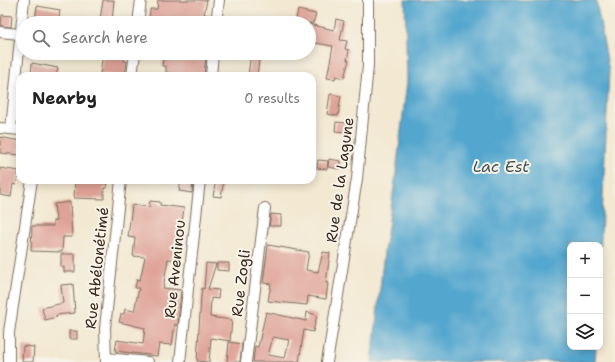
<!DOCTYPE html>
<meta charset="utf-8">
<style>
body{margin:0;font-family:"Shantell Sans",sans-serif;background:#f6f6f6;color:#222}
.controls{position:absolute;right:12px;bottom:12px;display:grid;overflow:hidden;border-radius:8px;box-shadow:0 2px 10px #0003}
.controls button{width:36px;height:36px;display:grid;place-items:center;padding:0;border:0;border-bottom:1px solid #e0e0e0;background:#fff;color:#222;font:20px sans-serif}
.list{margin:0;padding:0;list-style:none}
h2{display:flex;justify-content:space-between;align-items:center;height:52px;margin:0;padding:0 16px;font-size:17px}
h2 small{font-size:13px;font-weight:400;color:#767676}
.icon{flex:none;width:22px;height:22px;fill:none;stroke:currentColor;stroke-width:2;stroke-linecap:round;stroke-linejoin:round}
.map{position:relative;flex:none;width:615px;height:362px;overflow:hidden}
.search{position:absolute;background:#fff;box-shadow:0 2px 10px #0003;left:16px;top:16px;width:300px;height:44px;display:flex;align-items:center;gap:10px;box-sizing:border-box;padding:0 14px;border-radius:22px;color:#767676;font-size:15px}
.panel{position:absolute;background:#fff;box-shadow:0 2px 10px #0003;left:16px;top:72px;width:300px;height:112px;border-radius:12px}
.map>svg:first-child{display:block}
.water{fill:#53a6ce;stroke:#476876}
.building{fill:#dfa297;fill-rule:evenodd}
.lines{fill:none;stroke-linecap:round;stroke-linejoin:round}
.minor-casing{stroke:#7b6c5d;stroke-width:12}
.minor{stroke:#fff;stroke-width:10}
.labels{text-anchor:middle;stroke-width:4;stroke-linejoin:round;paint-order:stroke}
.street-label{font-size:15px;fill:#3b2a1e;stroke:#f7f3e8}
.water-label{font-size:16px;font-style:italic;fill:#43555c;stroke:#f7f3e8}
</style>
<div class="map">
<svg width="615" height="362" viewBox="0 0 615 362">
<rect width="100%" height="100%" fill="#f7f3e8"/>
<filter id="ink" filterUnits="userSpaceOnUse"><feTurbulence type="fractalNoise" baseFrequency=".025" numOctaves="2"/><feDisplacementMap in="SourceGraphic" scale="8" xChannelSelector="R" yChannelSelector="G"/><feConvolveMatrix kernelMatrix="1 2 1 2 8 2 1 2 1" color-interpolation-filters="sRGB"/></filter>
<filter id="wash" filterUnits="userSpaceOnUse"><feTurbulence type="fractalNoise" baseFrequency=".012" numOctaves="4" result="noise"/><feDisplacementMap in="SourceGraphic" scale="16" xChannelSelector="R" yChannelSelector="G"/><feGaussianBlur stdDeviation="0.9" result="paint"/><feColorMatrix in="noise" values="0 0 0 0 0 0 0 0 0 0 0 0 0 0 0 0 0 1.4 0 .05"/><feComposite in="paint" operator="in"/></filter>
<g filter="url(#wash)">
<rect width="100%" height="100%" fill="#f3e8d1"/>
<polygon class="water" points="405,0 596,0 609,72 600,259 600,245 570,245 570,347 596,347 595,362 372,362 384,252 395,181 407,81"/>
<g id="blocks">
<g class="building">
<polygon points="103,0 114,0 112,22 100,20"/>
<polygon points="158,0 207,0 204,15 210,15 210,23 182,23 158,21 158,23 149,23 150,9 157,9"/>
<polygon points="37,6 60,10 58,23 41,23 41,21 35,20"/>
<polygon points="298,10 316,14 313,23 295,23"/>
<polygon points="2,15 12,16 11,27 1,26"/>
<polygon points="336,19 344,21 340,40 347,41 345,49 349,50 347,60 349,60 344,78 336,76 335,79 327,78 333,46 309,42 309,24 334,30"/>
<polygon points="103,53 125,53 124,61 127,61 125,76 100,74"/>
<polygon points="164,53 187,53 206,56 204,76 180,76 180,75 166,72 166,66 162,66"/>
<polygon points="251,53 260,53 257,76 248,76"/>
<polygon points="32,63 58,68 56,76 31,76"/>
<polygon points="330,94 341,96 338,116 327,114"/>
<polygon points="336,122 347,123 346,132 335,131"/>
<polygon points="0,137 20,141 19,155 0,153"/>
<polygon points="329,159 341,161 340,169 328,167"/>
<polygon points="318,160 328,161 327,169 317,168"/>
<polygon points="0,168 19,171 16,185 13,184 11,197 0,195"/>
<polygon points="75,180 108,180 107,188 104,188 104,199 74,198"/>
<polygon points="181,180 193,180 192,193 179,191"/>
<polygon points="216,180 224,180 221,197 213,196"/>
<polygon points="150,201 160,202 160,205 184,208 181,230 179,230 178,260 168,259 163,288 181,290 178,325 175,324 172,345 159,344 157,356 115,351 117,340 143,344 145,328 119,322 121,314 124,314 125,309 134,311 139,288 135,288 137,279 140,280 145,257 133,256 135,238 128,237 132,205 149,207"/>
<polygon points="70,202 72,237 63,237 62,252 31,251 32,226 53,226 53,221 56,221 54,204"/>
<polygon points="271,214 281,215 281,226 269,226"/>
<polygon points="268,245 309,252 306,270 318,272 323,252 330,253 326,283 328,283 326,299 308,296 307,305 268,301 271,284 263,283"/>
<polygon points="61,254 75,254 75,272 64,272 64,267 61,267"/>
<polygon points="206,263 216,264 208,289 219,290 218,299 211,298 210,317 232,320 230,341 211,338 209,362 197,361 201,297 202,288 204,289"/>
<polygon points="217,263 229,263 229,271 217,270"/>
<polygon points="73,284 75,313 56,315 57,317 45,320 42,308 63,303 61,285"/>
<path d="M266,312L306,321L307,312L317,315L313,332L304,330L299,362H253L255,346L258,347ZM273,337L289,340L285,358L268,355Z"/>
<rect x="69" y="331" width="8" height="8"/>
<polygon points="229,342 242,344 240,362 227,362"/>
<polygon points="23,346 34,347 33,362 22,362"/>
</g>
</g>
</g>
<g filter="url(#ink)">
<use href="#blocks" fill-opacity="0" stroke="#7b6c5d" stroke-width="1"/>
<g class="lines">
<g class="minor-casing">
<g id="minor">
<polyline points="138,23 141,0"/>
<polyline points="216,23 219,0"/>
<polyline points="0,32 19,34"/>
<polyline points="132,76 135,53"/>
<polyline points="211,76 213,53"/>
<polyline points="0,128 20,130"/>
<polyline points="11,129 24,0"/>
<polyline points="106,358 148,362"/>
<polyline points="9,362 9,332 32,180"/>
<polyline points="106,362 105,328 121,180"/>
<polyline points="180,362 200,180"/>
<polyline points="246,362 265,208"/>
<polyline points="327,362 357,179 368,66 368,0"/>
</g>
</g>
<use href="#minor" class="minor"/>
</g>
</g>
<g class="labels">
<g class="street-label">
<text transform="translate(340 180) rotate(-82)" y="5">Rue de la Lagune</text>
<text transform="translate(97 268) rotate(-84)" y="5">Rue Abélonétimé</text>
<text transform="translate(175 269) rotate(-84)" y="5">Rue Aveninou</text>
<text transform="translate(241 283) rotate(-83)" y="5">Rue Zogli</text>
</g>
<g class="water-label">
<text x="501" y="172">Lac Est</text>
</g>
</g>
</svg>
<div class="controls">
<button>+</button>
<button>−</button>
<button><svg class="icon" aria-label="layers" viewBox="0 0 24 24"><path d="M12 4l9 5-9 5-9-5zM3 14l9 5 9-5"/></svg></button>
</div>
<div class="search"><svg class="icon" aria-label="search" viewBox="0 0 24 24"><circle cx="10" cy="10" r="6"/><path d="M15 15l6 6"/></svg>Search here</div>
<section class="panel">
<h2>Nearby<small>0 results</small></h2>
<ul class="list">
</ul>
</section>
</div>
